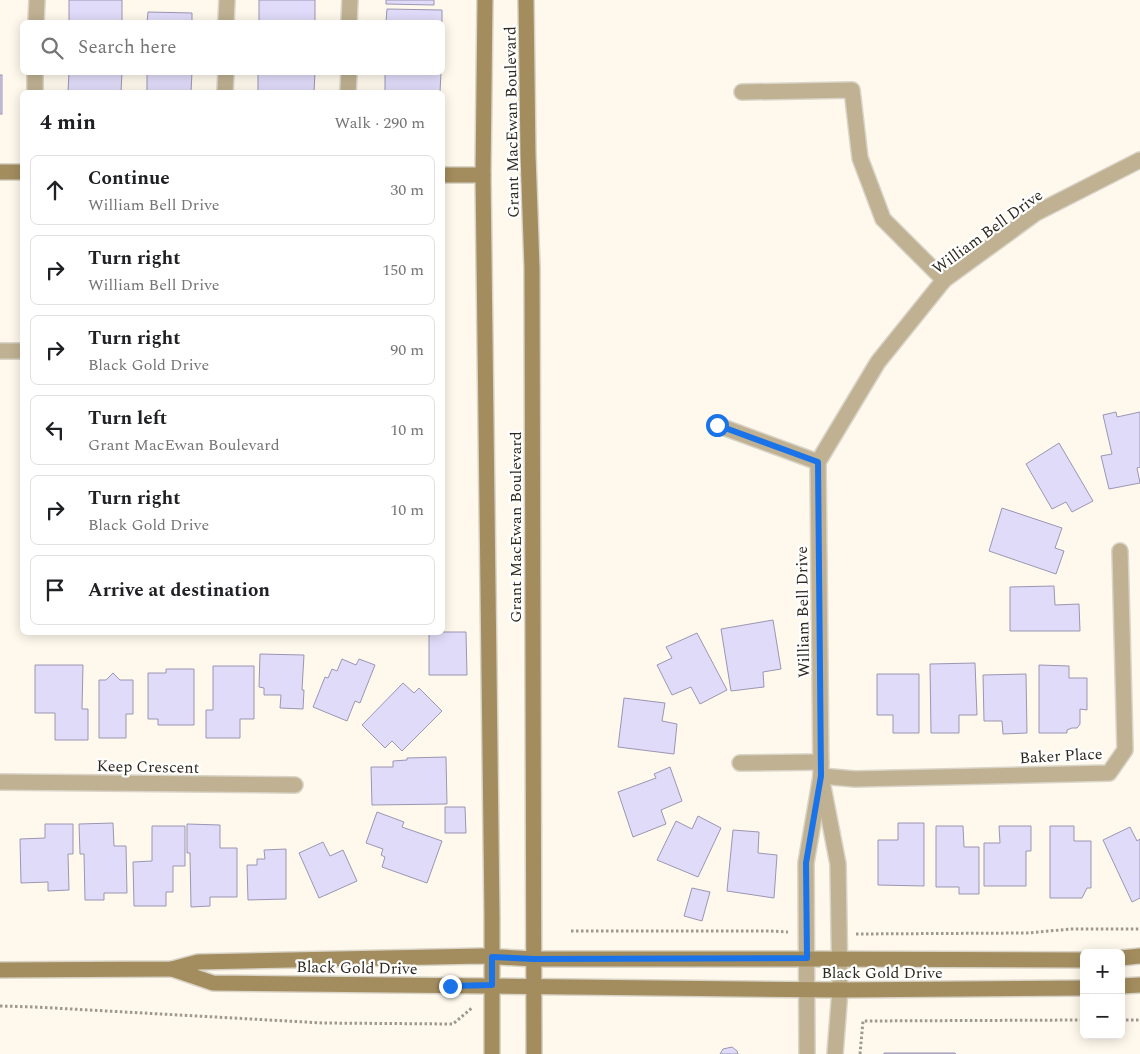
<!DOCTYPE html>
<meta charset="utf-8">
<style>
body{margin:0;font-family:Spectral,serif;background:#f2f2f2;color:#202124}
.controls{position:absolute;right:15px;bottom:15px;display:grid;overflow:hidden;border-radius:8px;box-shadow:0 2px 12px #0003}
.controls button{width:45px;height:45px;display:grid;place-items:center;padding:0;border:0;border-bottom:1px solid #e0e0e0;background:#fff;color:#202124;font:25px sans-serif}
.stop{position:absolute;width:15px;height:15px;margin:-11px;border:4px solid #1a73e8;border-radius:50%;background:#fff}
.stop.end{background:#1a73e8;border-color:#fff;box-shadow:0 1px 5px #0008}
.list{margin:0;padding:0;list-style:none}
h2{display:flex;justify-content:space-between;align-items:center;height:65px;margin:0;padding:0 20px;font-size:21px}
h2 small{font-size:16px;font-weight:400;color:#757577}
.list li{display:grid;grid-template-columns:32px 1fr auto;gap:15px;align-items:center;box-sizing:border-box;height:70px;margin:0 10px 10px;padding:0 10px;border:1px solid #e0e0e0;border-radius:8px}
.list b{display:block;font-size:19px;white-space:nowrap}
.list p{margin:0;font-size:16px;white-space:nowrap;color:#757577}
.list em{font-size:16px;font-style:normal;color:#757577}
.icon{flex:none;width:28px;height:28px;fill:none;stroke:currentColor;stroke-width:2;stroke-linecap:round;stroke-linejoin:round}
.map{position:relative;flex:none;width:1140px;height:1054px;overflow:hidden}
.search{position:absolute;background:#fff;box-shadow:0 2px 12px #0003;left:20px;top:20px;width:425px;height:55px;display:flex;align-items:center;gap:12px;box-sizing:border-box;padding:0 18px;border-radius:8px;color:#757577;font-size:19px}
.panel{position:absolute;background:#fff;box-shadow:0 2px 12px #0003;left:20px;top:90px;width:425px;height:545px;border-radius:8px}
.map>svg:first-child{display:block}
.building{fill:#e0dbf8;stroke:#9b96b2}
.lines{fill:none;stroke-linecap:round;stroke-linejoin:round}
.street-casing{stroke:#d9d4c8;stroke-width:18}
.secondary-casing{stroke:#d9d4c8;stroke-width:18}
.path{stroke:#9e988d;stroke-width:3;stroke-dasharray:2.5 2.5;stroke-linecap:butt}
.street{stroke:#bfb192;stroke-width:15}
.secondary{stroke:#a38d5f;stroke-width:15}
.route{stroke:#1a73e8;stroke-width:6}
.labels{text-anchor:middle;stroke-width:4.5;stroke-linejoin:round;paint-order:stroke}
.street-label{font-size:16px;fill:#2e291e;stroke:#fff}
</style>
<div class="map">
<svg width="1140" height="1054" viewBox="0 0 1140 1054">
<rect width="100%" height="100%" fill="#fff9ed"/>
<g class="building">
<rect x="69" y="0" width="53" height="22"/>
<rect x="259" y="0" width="56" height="22"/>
<polygon points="386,0 434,0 434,5 386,4"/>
<polygon points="387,9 442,10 442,22 386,22"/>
<polygon points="148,12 192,13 192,22 147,22"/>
<polygon points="69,72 122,72 121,92 68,92"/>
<polygon points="147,72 192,72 191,92 147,92"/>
<polygon points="258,72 315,72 314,92 258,92"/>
<polygon points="385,72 441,72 440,92 385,92"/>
<rect x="0" y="75" width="2" height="39"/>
<polygon points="1116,412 1117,417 1140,412 1140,467 1137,468 1140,483 1109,489 1101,456 1112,454 1103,415"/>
<polygon points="1059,443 1093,501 1072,512 1066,502 1052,509 1026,464"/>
<polygon points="1002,508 1062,528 1055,548 1064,551 1056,574 989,551"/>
<polygon points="1054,586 1055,605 1079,604 1080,631 1010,631 1010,587"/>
<polygon points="773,620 781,669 763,672 764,687 731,691 721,629"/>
<polygon points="52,632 109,632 52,633"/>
<polygon points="429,632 466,632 467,675 429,675"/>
<polygon points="697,633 727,690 700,704 691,687 672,695 657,665 672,658 666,647"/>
<polygon points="260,654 304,655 302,690 304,690 303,709 280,708 281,695 264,695 264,688 259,687"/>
<polygon points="342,659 356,665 359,659 375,665 360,703 355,701 347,721 313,707 325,677 328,678 332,669 337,671"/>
<polygon points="975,663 977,715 959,715 959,733 931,733 930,664"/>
<polygon points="35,665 83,665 82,709 88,709 88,740 55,740 55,713 35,713"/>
<polygon points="1039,665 1069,666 1069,678 1087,678 1087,710 1080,709 1080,724 1077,728 1072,728 1067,730 1067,733 1039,733"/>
<polygon points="213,666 254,666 254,719 240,719 240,738 206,738 206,710 213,710"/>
<polygon points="166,669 194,669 194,725 158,725 158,719 148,719 148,673 166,673"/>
<polygon points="113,673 120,680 133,680 133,714 126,714 126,738 99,738 99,680 106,680"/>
<polygon points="877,674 919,674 919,733 893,733 893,715 877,715"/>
<polygon points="1026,674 1027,733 1003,734 1002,721 984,721 983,675"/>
<polygon points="403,683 414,693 419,688 442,711 402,751 392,741 385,748 362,725"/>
<polygon points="624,698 665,703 662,721 677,724 674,754 618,747"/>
<polygon points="446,757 447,804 372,805 371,767 393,767 393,761 407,760 407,758"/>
<polygon points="670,767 682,801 661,810 666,824 633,837 618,792 656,778 654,774"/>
<polygon points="445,807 465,807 466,833 445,833"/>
<polygon points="377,812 404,822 402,827 442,841 427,883 382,867 385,857 381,855 383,849 366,843"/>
<polygon points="698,816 721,828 698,877 657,860 676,821 692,829"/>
<polygon points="113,823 114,846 126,846 127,893 104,893 104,900 85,900 84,854 80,854 79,824"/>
<polygon points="898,823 924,823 924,886 878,885 878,840 898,840"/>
<polygon points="45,824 73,824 73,854 68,854 69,890 48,891 48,882 21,883 20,839 45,838"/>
<polygon points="187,824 220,825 220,848 237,848 237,897 210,897 210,906 191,907 190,853 187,853"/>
<polygon points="152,826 185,826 185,866 173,866 173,892 166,892 166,906 134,906 133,862 152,861"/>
<polygon points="936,826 963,826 964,847 979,847 979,894 959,894 959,887 936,887"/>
<polygon points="999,826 1031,826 1031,851 1026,851 1026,886 984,886 984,843 1000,843"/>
<polygon points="1050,826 1074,826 1074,841 1091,841 1091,888 1087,888 1082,898 1050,898"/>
<polygon points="1130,827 1137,841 1140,839 1140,898 1132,902 1103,840"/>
<polygon points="733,830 759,832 758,853 777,855 774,898 727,891"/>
<polygon points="323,842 330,856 343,850 357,881 319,898 299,853"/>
<polygon points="286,849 286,899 248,900 247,865 257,865 257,859 265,859 264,850"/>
<polygon points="692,888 710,892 702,921 684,916"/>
<polygon points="732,1047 737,1051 738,1054 720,1054 723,1049"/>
<polygon points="884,1053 955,1053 956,1054 884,1054"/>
</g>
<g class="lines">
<g class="street-casing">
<g id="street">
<polyline points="36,22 37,0"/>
<polyline points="226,22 227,0"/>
<polyline points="349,22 350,0"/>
<polyline points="35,92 35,72"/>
<polyline points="225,92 226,72"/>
<polyline points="348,92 349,72"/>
<polyline points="742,92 852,90 860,158 883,219 944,280"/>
<polyline points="0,351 22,351"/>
<polyline points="717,425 818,462"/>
<polyline points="740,763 821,762"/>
<polyline points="821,776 855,779 1109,773 1125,750 1120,551"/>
<polyline points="0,782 295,785"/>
<polyline points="823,787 838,864 840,990 835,1054"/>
<polyline points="807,1054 806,863 821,776 818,462 878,362 944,280 1036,213 1140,160"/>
</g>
</g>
<g class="secondary-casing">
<g id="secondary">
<polyline points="485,0 483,175 492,916 492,1054"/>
<polyline points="526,0 528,155 532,268 534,1054"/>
<polyline points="0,172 22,172"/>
<polyline points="442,175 483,175"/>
<polyline points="1121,958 1140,956"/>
<polyline points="172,969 213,983 840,990 1084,988"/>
<polyline points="0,970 172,969 198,962 482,956 534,959 807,959 1084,960"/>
<polyline points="1121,986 1140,985"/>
</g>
</g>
<g class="path">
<polyline points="571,931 771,931 788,932"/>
<polyline points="856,934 1027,933 1071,929 1140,929"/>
<polyline points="0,1006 35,1007 323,1023 453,1024 473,1007"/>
<polyline points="1121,1020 1140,1020"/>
<polyline points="860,1054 863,1021 1084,1020"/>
</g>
<use href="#street" class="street"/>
<use href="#secondary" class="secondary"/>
</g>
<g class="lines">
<polyline class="route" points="450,986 492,985 492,957 534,959 807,958 806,863 821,776 818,462 717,425"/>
</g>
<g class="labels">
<g class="street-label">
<text transform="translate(511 122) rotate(-91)" y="6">Grant MacEwan Boulevard</text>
<text transform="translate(987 231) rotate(-36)" y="6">William Bell Drive</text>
<text transform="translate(515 527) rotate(-90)" y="6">Grant MacEwan Boulevard</text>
<text transform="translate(802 612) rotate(-91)" y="6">William Bell Drive</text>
<text transform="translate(1061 755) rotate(-3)" y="6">Baker Place</text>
<text transform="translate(148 766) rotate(1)" y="6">Keep Crescent</text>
<text transform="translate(357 967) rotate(1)" y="6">Black Gold Drive</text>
<text x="882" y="978">Black Gold Drive</text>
</g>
</g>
</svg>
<div class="controls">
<button>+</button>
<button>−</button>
</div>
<div class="stop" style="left:717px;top:425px"></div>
<div class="stop end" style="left:450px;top:986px"></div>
<div class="search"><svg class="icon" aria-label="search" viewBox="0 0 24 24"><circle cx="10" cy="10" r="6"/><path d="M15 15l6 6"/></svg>Search here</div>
<section class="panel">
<h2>4 min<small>Walk · 290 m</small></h2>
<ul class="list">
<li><svg class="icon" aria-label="ahead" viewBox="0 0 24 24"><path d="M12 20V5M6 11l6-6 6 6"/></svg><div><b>Continue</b><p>William Bell Drive</p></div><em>30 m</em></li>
<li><svg class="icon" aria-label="right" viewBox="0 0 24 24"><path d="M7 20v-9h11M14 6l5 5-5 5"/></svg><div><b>Turn right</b><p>William Bell Drive</p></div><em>150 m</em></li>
<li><svg class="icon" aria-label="right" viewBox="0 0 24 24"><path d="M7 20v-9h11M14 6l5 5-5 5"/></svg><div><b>Turn right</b><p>Black Gold Drive</p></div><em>90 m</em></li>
<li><svg class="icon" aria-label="left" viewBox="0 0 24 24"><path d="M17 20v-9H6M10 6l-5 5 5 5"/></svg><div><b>Turn left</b><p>Grant MacEwan Boulevard</p></div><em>10 m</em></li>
<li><svg class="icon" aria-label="right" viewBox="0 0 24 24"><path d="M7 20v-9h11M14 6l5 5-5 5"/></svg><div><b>Turn right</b><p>Black Gold Drive</p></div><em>10 m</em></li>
<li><svg class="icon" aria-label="arrive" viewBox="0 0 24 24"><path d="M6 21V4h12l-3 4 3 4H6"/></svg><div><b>Arrive at destination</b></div></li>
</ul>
</section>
</div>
